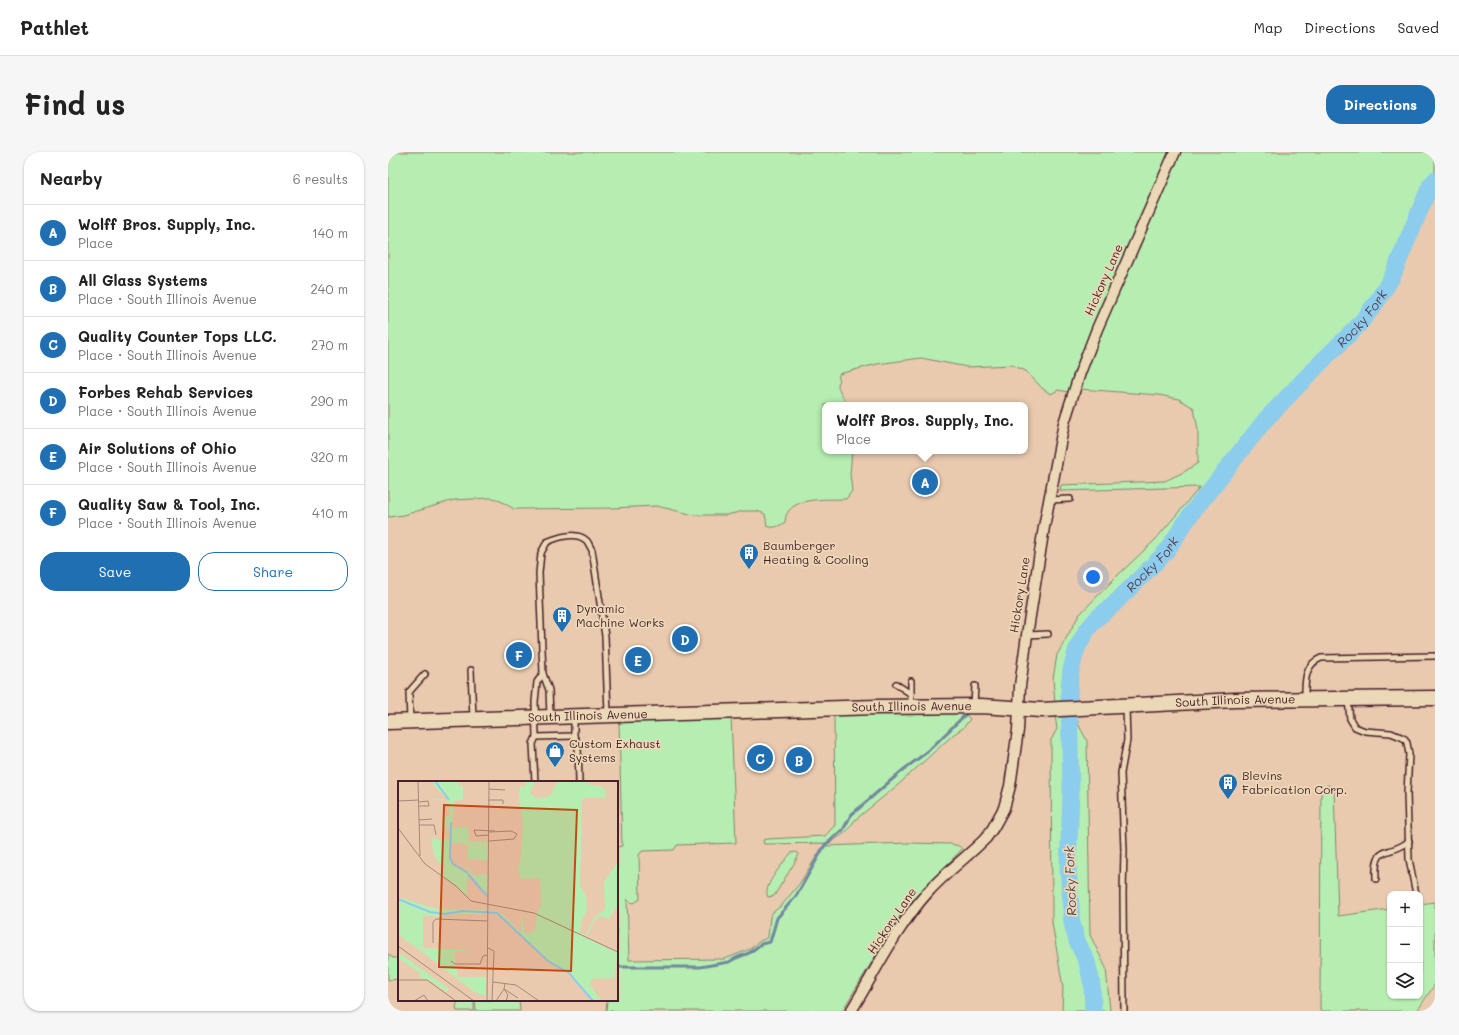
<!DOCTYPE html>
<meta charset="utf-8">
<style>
body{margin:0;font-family:Mali,sans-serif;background:#f6f6f6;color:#222}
.controls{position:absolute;right:12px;bottom:12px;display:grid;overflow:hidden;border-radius:8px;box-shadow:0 1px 3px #0004}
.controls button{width:36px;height:36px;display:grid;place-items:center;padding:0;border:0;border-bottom:1px solid #e0e0e0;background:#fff;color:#222;font:20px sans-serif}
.you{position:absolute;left:705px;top:425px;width:14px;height:14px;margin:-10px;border:3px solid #fff;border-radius:50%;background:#1a73e8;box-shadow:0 0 0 6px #1a73e833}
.badge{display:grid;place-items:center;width:26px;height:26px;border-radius:50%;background:#1f6fb2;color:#fff;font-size:13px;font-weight:700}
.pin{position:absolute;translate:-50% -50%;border:2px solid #fff;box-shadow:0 1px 4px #0006}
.popup{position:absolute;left:434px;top:250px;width:206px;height:52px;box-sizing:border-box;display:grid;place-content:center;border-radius:8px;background:#fff;filter:drop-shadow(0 1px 3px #0005);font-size:13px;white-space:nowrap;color:#767676}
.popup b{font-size:15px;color:#222}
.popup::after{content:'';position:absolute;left:50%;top:100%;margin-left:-8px;border:8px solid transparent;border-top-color:#fff}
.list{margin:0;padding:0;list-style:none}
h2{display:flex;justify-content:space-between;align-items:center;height:52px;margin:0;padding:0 16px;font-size:17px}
h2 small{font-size:13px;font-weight:400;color:#767676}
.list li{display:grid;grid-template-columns:26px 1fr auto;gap:12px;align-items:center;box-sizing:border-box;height:56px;padding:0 16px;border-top:1px solid #e0e0e0}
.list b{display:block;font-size:15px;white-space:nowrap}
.list p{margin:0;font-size:13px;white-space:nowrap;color:#767676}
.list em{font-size:13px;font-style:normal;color:#767676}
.actions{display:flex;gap:8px;padding:12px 16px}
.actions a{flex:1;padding:9px 0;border:1px solid #1f6fb2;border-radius:16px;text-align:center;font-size:14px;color:#1f6fb2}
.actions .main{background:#1f6fb2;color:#fff}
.icon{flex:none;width:22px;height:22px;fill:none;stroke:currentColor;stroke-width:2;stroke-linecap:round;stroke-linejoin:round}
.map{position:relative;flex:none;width:1047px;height:859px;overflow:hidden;border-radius:16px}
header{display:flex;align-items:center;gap:24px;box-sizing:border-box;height:56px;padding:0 20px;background:#fff;border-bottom:1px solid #e0e0e0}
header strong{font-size:19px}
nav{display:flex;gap:22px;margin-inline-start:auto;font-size:14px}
.intro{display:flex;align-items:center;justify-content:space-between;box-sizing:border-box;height:96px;padding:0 24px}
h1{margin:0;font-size:28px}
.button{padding:10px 18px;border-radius:16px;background:#1f6fb2;color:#fff;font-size:14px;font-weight:700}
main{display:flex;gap:24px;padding:0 24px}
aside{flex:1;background:#fff;border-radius:16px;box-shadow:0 1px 3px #0004}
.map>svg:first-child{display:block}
.green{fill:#b6eeb1;stroke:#80866e}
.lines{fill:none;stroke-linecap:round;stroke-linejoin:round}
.stream{stroke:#72879f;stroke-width:3}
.river{stroke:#8ccced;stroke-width:17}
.lane-casing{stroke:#4a1f2b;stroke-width:8}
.street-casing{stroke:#4a1f2b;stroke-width:13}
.secondary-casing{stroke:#4a1f2b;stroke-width:17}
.lane{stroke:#ebd8b6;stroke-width:5}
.street{stroke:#ebd8b6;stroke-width:10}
.secondary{stroke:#ebd8b6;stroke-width:14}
.labels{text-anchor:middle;stroke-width:3.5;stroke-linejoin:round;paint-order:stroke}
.street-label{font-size:12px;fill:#4a1f2b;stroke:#ebd8b6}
.poi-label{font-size:12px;fill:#4a1f2b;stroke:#ebd8b6;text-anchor:start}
.water-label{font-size:13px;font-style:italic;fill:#574252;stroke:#ebd8b6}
.inset-river{fill:none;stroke:#8ccced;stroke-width:2}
.inset-road{fill:none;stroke:#a9867a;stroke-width:1}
.view{fill:#c04a14;fill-opacity:0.15;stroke:#c04a14;stroke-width:2}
.inset-edge{fill:none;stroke:#4a1f2b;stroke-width:2}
</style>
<header>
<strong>Pathlet</strong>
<nav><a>Map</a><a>Directions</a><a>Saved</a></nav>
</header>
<div class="intro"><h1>Find us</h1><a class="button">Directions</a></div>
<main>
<aside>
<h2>Nearby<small>6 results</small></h2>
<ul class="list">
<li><span class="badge">A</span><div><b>Wolff Bros. Supply, Inc.</b><p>Place</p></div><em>140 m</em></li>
<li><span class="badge">B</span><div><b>All Glass Systems</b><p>Place · South Illinois Avenue</p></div><em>240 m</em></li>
<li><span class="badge">C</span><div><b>Quality Counter Tops LLC.</b><p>Place · South Illinois Avenue</p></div><em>270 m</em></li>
<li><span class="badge">D</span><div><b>Forbes Rehab Services</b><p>Place · South Illinois Avenue</p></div><em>290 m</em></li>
<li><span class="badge">E</span><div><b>Air Solutions of Ohio</b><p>Place · South Illinois Avenue</p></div><em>320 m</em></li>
<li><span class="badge">F</span><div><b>Quality Saw &amp; Tool, Inc.</b><p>Place · South Illinois Avenue</p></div><em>410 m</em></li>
</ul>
<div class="actions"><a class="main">Save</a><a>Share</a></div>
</aside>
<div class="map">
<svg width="1047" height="859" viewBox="0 0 1047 859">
<rect width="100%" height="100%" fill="#e9caaf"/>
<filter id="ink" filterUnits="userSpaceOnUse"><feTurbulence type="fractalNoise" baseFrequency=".025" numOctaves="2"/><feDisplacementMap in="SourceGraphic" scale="8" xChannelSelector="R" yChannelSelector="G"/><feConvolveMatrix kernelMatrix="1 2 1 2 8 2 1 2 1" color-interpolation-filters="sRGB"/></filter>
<g filter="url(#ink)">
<g class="green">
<path d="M0,0H782L704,176L691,207L681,240L670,238L663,242L655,237L638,219L624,213L579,215L533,206L489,212L451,222L450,235L459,253H437V299H464L462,322L464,339L458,347C439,348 398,343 397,370C392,374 385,377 379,374L377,362L369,359H356L338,363H306L269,354L223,356L126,357L109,347L102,346L66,348L16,363L0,365Z"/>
<polygon points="792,0 1047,0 1047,28 1042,34 1004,125 988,151 969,175 937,206 878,267 803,362 777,401 724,454 710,465 699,478 689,496 683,518 682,551 667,551 665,527 669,503 691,463 729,424 767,388 812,335 672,339 673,333 777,329 796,320 810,311 810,278 806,256 791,247 771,243 692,237 709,190"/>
<polygon points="578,559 578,563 582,567 575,576 566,582 511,632 467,668 458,680 442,691 376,692 375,688 380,687 437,684 447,673 446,562"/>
<path d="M689,562C689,574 694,578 699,589L702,783L718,816L722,859H674L675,836L664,770L663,588L669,577L667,563Z"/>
<polygon points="343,564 348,691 289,693 286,698 254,699 251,703 252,747 246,751 242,750 239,747 241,808 337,807 362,797 372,789 377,787 380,785 382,765 384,761 394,753 412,731 433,697 437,694 520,691 563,692 571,694 574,697 519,754 508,770 454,859 218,859 219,848 229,848 229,695 234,694 231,568"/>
<polygon points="940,633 946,637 950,764 1002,757 1002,844 1032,844 1032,752 1047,750 1047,832 1029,859 932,859 933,637"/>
<path d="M408,700L411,702L407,710L386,744L380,745C374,733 396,711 403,701Z"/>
<polygon points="0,802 5,806 11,806 11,827 0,828"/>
<polygon points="70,848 86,848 86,859 69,859 68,856"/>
<polygon points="87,848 131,848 132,859 88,859"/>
</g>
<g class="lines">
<g class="stream">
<polyline points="437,693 455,678 463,663 515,618 539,600 579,561"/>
<polyline points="229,815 312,815 341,810 348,806 361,801 373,792 382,790 389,766 408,744 437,693"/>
</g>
<path class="river" id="s1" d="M705,859L704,832L699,810L689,789L684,771L680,716L683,643L681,537L683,518L689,496L699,478L710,465L724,454L777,401L803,362L878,267L937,206L969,175L988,151L1004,125L1042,34L1047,28"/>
<g class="lane-casing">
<g id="lane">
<polyline points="661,348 682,347"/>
<polyline points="639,483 660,482"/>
<polyline points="83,518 85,566"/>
<polyline points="523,529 523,553"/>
<polyline points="508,532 523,542"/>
<path d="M917,546C917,530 916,513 933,506L1047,504"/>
<polyline points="960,548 962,567 967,575 977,579 1003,581 1013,585 1017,587 1019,591 1021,602 1019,641 1021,707 1028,742"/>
<polyline points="586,553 587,534"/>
<path d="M162,564L161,538L155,522L151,421L153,401L159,390C170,385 189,379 199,389C201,392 202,395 204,398L217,484L220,561"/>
<polyline points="186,566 186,584 190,593 191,630"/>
<polyline points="22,569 21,540 37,522"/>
<polyline points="148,585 186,584"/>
<polyline points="147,630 145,592 148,585 147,550 149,530 155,522"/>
<path d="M988,727C986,690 1001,706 1021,689"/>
<polyline points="736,859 735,741 736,698 733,621 739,588 738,555"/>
</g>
</g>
<g class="street-casing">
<path id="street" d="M463,859C487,820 509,774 540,740C557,721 579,705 598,686L605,676L616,656L622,634L630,578L632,534L639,483L656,375L676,271L692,221L709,177L787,0"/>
</g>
<g class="secondary-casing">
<g id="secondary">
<path id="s2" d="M0,570L488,555L593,554L653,558L847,548L1047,546"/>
</g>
</g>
<use href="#lane" class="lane"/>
<use href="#street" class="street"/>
<use href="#secondary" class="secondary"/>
</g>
</g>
<defs>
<g id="building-pin" transform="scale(1)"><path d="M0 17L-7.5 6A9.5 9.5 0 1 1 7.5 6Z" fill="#1f6fb2" stroke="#ebd8b6"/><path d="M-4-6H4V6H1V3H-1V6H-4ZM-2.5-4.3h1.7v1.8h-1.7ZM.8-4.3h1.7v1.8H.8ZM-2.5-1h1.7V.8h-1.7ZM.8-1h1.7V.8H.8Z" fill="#fff"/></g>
<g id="shop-pin" transform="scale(1)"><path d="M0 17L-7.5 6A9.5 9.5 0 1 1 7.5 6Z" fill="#1f6fb2" stroke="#ebd8b6"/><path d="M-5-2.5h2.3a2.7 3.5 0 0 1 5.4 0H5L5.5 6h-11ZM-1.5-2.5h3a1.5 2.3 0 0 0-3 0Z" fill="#fff"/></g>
</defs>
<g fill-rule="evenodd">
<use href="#building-pin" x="361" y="401"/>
<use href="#building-pin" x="174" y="464"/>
<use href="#shop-pin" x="167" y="599"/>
<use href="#building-pin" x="840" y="631"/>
</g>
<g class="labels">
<g class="street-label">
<text transform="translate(716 128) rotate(-66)" y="4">Hickory Lane</text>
<text transform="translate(632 443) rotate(-81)" y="4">Hickory Lane</text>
<text dy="4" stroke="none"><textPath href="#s2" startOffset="848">South Illinois Avenue</textPath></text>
<text dy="4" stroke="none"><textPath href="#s2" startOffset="524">South Illinois Avenue</textPath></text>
<text dy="4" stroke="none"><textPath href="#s2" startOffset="200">South Illinois Avenue</textPath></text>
<text transform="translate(504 769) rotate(-56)" y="4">Hickory Lane</text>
</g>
<g class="poi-label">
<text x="375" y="398">Baumberger<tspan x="375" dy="14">Heating &amp; Cooling</tspan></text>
<text x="188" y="461">Dynamic<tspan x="188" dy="14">Machine Works</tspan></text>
<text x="181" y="596">Custom Exhaust<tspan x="181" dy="14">Systems</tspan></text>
<text x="854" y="628">Blevins<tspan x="854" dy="14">Fabrication Corp.</tspan></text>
</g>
<g class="water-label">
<text dy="5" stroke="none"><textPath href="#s1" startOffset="805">Rocky Fork</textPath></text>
<text dy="5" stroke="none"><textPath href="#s1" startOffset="481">Rocky Fork</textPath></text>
<text transform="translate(682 729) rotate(-92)" y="5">Rocky Fork</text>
</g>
</g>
<g transform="translate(10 629)">
<rect width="220" height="220" fill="#e9caaf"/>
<path d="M36,0H61V5H65V19L56,20L54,47H70L71,61H90V79H70V64L62,62H53V76L56,83L70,92L71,83L73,94H90L88,115L70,93L68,114L43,93L44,84L37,77L33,57L42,59L51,57V47L39,46L50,45V38L49,44H45V38L46,35L51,36V22L49,19H23L50,18L36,5ZM127,0H137L132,13L139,17L151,16L160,0H191V4L202,5L208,9L207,17H186L184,20L182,104L188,115L189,130L183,140L182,152L188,154L197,136L207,128L206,101L220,81V123L211,138L203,135L197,139L188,156L138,133L143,124L142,97L123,98L119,85L122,84L125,43L121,16L122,6H127ZM0,116L38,128L88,129V132L84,133H54L42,136L25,134V167L76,169L56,171L58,186L60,196H88V215L78,212L0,153ZM90,129L104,133L123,152V131L127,152L137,150L139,134L220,172L216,197L195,198L192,201V204L204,220H195L171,192L150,180L103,136L90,131ZM0,171L51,208L49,211L31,199L22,197V192L0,177Z" fill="#b6eeb1"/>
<path class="inset-river" d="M37,0L51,19M53,41L52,77L55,83L70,92M70,93L89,115M0,118L32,131L47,133L65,130L99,132L150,180L171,192L195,220"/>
<path class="inset-road" d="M20,0L22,75M91,8L107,9M91,19H105V23M0,20L21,19M21,21L30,20L31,25H21M21,39L34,38M21,44H36L38,54M0,47L27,83L58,105L73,120L136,132L220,171M91,54L78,55L76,49L97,50M91,60L116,58L119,53L113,50L91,51M35,162V141L38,138L90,140M0,165L76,220M90,167L96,170L94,220M53,180L57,183H82L85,175L89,174M0,199H29L58,220M95,201L118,204L141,220M107,202L106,208L120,217M16,220L26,214L30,220M89,220L91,0M98,220L106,208L110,214L108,220"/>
<path class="view" d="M46,24L179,29L173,190L41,186Z"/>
<rect width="220" height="220" class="inset-edge"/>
</g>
</svg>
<div class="controls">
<button>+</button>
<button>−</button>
<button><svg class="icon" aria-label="layers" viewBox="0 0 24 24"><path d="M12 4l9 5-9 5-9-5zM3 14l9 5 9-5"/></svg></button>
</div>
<div class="you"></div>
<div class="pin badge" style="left:537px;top:330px">A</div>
<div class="popup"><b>Wolff Bros. Supply, Inc.</b>Place</div>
<div class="pin badge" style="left:411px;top:608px">B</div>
<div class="pin badge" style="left:372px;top:606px">C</div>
<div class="pin badge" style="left:297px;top:487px">D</div>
<div class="pin badge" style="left:250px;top:508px">E</div>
<div class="pin badge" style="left:131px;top:503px">F</div>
</div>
</main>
